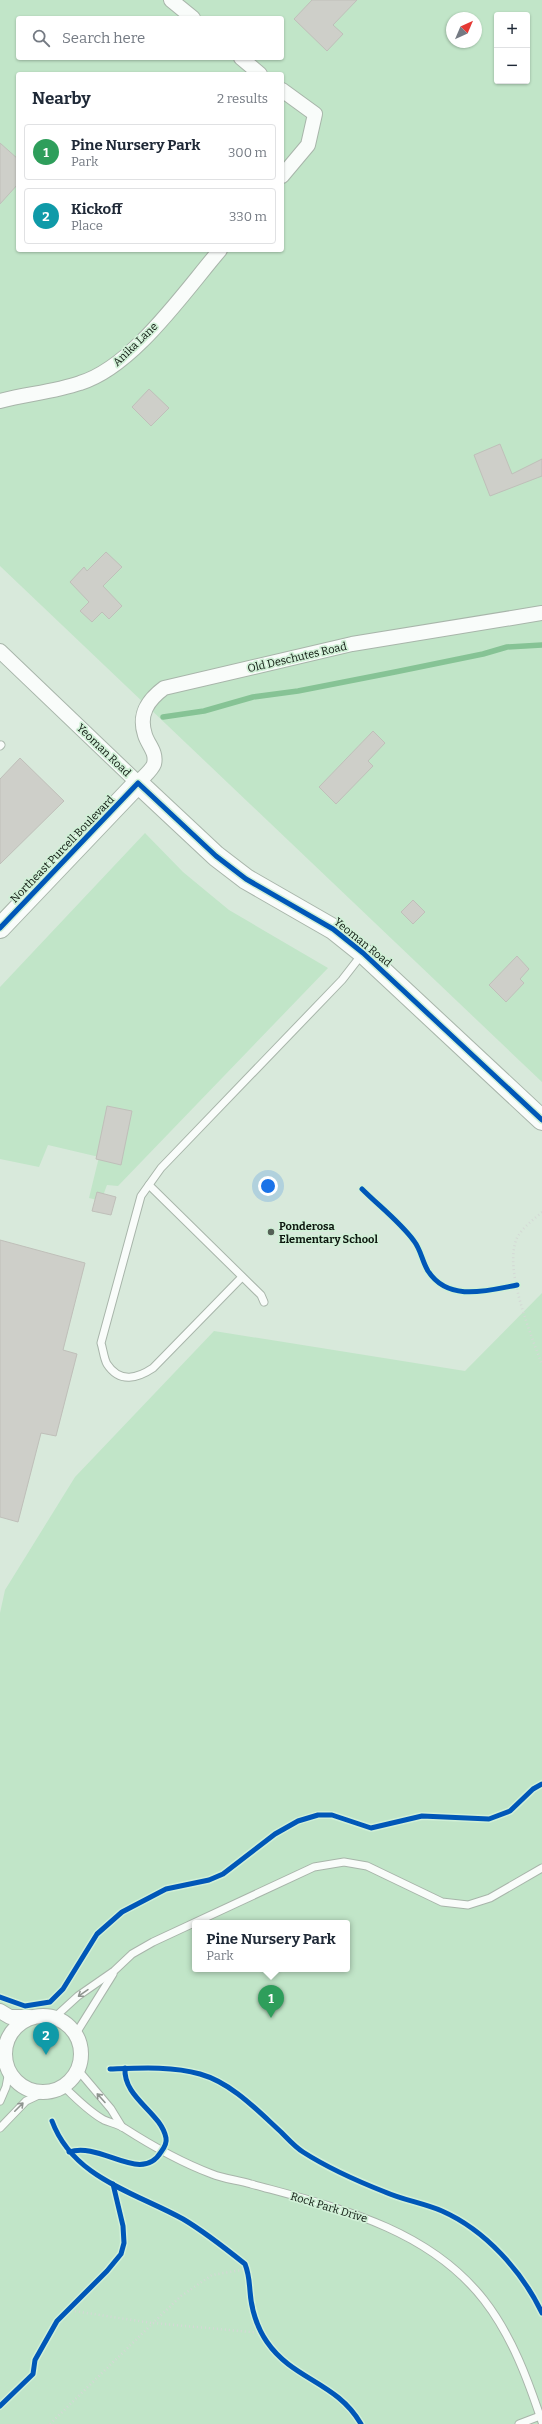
<!DOCTYPE html>
<meta charset="utf-8">
<style>
body{margin:0;font-family:Bitter,serif;background:#f2f2f3;color:#1f2937}
.controls{position:absolute;right:12px;top:12px;display:grid;overflow:hidden;border-radius:4px;box-shadow:0 1px 3px #0004}
.controls button{width:36px;height:36px;display:grid;place-items:center;padding:0;border:0;border-bottom:1px solid #e0e1e3;background:#fff;color:#1f2937;font:20px sans-serif}
.compass{position:absolute;left:446px;top:12px;width:36px;height:36px;border-radius:50%;background:#fff;box-shadow:0 1px 3px #0004;rotate:44deg}
.you{position:absolute;left:268px;top:1186px;width:14px;height:14px;margin:-10px;border:3px solid #fff;border-radius:50%;background:#1a73e8;box-shadow:0 0 0 6px #1a73e833}
.badge{display:grid;place-items:center;width:26px;height:26px;border-radius:50%;background:#546056;color:#fff;font-size:13px;font-weight:700}
.pin{position:absolute;translate:-50% -33px;filter:drop-shadow(0 1px 2px #0008)}
.pin::after{content:'';position:absolute;top:21px;width:14px;height:12px;background:inherit;clip-path:polygon(0 0,100% 0,50% 100%)}
.popup{position:absolute;left:192px;top:1920px;width:158px;height:52px;box-sizing:border-box;display:grid;place-content:center;border-radius:4px;background:#fff;filter:drop-shadow(0 1px 3px #0005);font-size:13px;white-space:nowrap;color:#747a83}
.popup b{font-size:15px;color:#1f2937}
.popup::after{content:'';position:absolute;left:50%;top:100%;margin-left:-8px;border:8px solid transparent;border-top-color:#fff}
.list{margin:0;padding:0;list-style:none}
h2{display:flex;justify-content:space-between;align-items:center;height:52px;margin:0;padding:0 16px;font-size:17px}
h2 small{font-size:13px;font-weight:400;color:#747a83}
.list li{display:grid;grid-template-columns:26px 1fr auto;gap:12px;align-items:center;box-sizing:border-box;height:56px;margin:0 8px 8px;padding:0 8px;border:1px solid #e0e1e3;border-radius:4px}
.list b{display:block;font-size:15px;white-space:nowrap}
.list p{margin:0;font-size:13px;white-space:nowrap;color:#747a83}
.list em{font-size:13px;font-style:normal;color:#747a83}
.icon{flex:none;width:22px;height:22px;fill:none;stroke:currentColor;stroke-width:2;stroke-linecap:round;stroke-linejoin:round}
.map{position:relative;flex:none;width:542px;height:2424px;overflow:hidden}
.search{position:absolute;background:#fff;box-shadow:0 1px 3px #0004;left:16px;top:16px;width:268px;height:44px;display:flex;align-items:center;gap:10px;box-sizing:border-box;padding:0 14px;border-radius:4px;color:#747a83;font-size:15px}
.panel{position:absolute;background:#fff;box-shadow:0 1px 3px #0004;left:16px;top:72px;width:268px;height:180px;border-radius:4px}
.map>svg:first-child{display:block}
.green{fill:#c1e5c8;fill-rule:evenodd}
.lines{fill:none;stroke-linecap:round;stroke-linejoin:round}
.stream{stroke:#86c395;stroke-width:5.5}
.building{fill:#cecfc9;stroke:#bfbfb9}
.lane-casing{stroke:#a8b5aa;stroke-width:9}
.street-casing{stroke:#a8b5aa;stroke-width:16}
.secondary-casing{stroke:#a8b5aa;stroke-width:22}
.path{stroke:#d4d9d5;stroke-width:2.5;stroke-dasharray:1 3;stroke-linecap:butt}
.lane{stroke:#f9fcfa;stroke-width:7}
.street{stroke:#f9fcfa;stroke-width:14}
.secondary{stroke:#f9fcfa;stroke-width:20}
.cycleway-casing{stroke:#d1f0d7;stroke-width:8}
.cycleway{stroke:#0057b8;stroke-width:5}
.oneway{stroke:#8f9590}
.poi-dot{fill:#546056;stroke:#d1f0d7;stroke-width:1.5}
.labels{text-anchor:middle;stroke-width:3.5;stroke-linejoin:round;paint-order:stroke}
.street-label{font-size:11px;fill:#0d170f;stroke:#d1f0d7}
.poi-label{font-size:11px;font-weight:bold;fill:#0d170f;stroke:#d1f0d7;text-anchor:start}
</style>
<div class="map">
<svg width="542" height="2424" viewBox="0 0 542 2424">
<rect width="100%" height="100%" fill="#d8e9db"/>
<g class="green">
<path d="M0,0H542V1082L0,566ZM497,15H527V81H497ZM18,18H282V58H18ZM452,18H476V42H452ZM18,74H282V250H18Z"/>
<polygon points="145,833 183,872 229,910 328,968 118,1186 107,1185 101,1201 89,1198 99,1157 48,1145 39,1167 0,1159 0,987"/>
<path d="M542,1293V2424H0V1613L5,1590L75,1477L214,1331L465,1371ZM195,1923H347V1969H195Z"/>
</g>
<g class="lines">
<polyline class="stream" points="163,717 204,711 253,697 298,691 395,672 483,654 507,647 542,645"/>
</g>
<g class="building">
<polygon points="312,0 357,0 333,25 343,34 327,51 294,19"/>
<polygon points="0,143 18,159 18,184 0,204"/>
<polygon points="149,389 169,408 151,426 132,407"/>
<polygon points="500,444 512,474 542,459 542,476 490,496 474,455"/>
<polygon points="106,552 122,567 103,586 122,606 109,619 102,612 92,622 80,611 89,602 70,582 84,567 87,571"/>
<polygon points="373,731 385,743 368,761 373,766 336,804 319,787"/>
<polygon points="20,758 64,801 0,864 0,779"/>
<polygon points="413,900 425,912 413,924 401,912"/>
<polygon points="517,956 529,969 520,979 524,983 506,1002 489,985"/>
<polygon points="107,1106 132,1111 121,1165 96,1159"/>
<polygon points="97,1192 116,1197 111,1215 92,1211"/>
<polygon points="0,1240 85,1263 63,1350 77,1354 56,1436 41,1433 18,1522 0,1517"/>
</g>
<g class="lines">
<g class="lane-casing">
<g id="lane">
<polyline points="0,746 1,745"/>
<polyline points="149,1185 261,1295 264,1302"/>
<path d="M242,1277L153,1368C138,1378 120,1384 107,1364C104,1359 103,1349 101,1343L141,1196L161,1168L342,980L363,953"/>
<polyline points="55,2017 78,1996 114,1971 132,1954 153,1942 314,1867 344,1862 367,1866 442,1902 468,1905 490,1898 542,1868"/>
<polyline points="75,2035 113,1974"/>
<polyline points="78,2070 111,2109 122,2127"/>
<path d="M64,2087C76,2098 89,2112 104,2120C111,2123 118,2124 124,2128C152,2146 180,2162 212,2174C224,2179 238,2180 251,2184C335,2207 427,2227 484,2300C512,2336 528,2380 542,2422"/>
<polyline points="0,2101 6,2087 9,2071"/>
<polyline points="0,2128 26,2101 43,2093"/>
<polyline points="519,2424 540,2416"/>
</g>
</g>
<g class="street-casing">
<g id="street">
<polyline points="171,0 193,18"/>
<polyline points="241,58 260,74"/>
<polyline points="282,90 315,114 308,145 282,176"/>
<path d="M0,401C26,394 54,392 80,383C133,367 184,292 220,250"/>
<path d="M0,651L138,783C143,777 152,770 154,764C157,752 148,745 145,735C138,714 148,700 164,688L352,644L542,613"/>
<polyline points="0,2011 10,2017 30,2017"/>
<circle cx="43" cy="2054" r="38"/>
</g>
</g>
<g class="secondary-casing">
<polyline id="secondary" points="0,928 138,783 216,856 246,879 333,929 363,953 542,1120"/>
</g>
<g class="path">
<path d="M542,1212C533,1220 522,1228 517,1238C503,1269 531,1334 542,1365"/>
<polyline points="247,2269 212,2275 181,2296 153,2323 262,2333"/>
<polyline points="67,2310 152,2323"/>
<polyline points="50,2424 153,2323"/>
</g>
<use href="#lane" class="lane"/>
<use href="#street" class="street"/>
<use href="#secondary" class="secondary"/>
<g class="cycleway-casing">
<g id="cycleway">
<polyline points="0,928 138,783 216,856 246,879 333,929 363,953 542,1120"/>
<path d="M362,1189C379,1206 400,1222 414,1241C421,1250 422,1261 428,1271C448,1302 486,1291 517,1285"/>
<polyline points="0,1997 25,2006 50,2002 63,1989 97,1934 122,1912 166,1889 209,1880 223,1874 275,1834 298,1821 318,1815 332,1815 371,1828 422,1816 489,1819 510,1811 533,1789 542,1784"/>
<path d="M110,2069C139,2068 172,2066 200,2074C232,2083 258,2111 281,2132C288,2139 295,2147 303,2152C328,2168 357,2181 385,2192C403,2200 423,2203 442,2211C485,2230 522,2271 542,2313"/>
<path d="M52,2121C73,2178 134,2192 183,2219C205,2232 225,2248 245,2264C249,2274 249,2280 250,2291C251,2308 257,2328 267,2342C293,2380 337,2382 361,2424"/>
<path d="M69,2152C101,2141 141,2185 161,2152C164,2148 167,2143 166,2138C161,2112 123,2098 125,2068"/>
<polyline points="0,2406 33,2374 35,2360 57,2321 107,2271 121,2254 124,2243 123,2226 113,2184"/>
</g>
</g>
<use href="#cycleway" class="cycleway"/>
</g>
<defs><path id="oneway-shaft" d="M-6 0H5M1.5-3L5.5 0L1.5 3" fill="none" stroke-width="1.6" stroke-linecap="round" stroke-linejoin="round"/></defs>
<g class="oneway">
<use href="#oneway-shaft" transform="translate(83 1993) rotate(145)"/>
<use href="#oneway-shaft" transform="translate(101 2098) rotate(-132)"/>
<use href="#oneway-shaft" transform="translate(19 2107) rotate(-45)"/>
</g>
<circle class="poi-dot" cx="271" cy="1232" r="4"/>
<g class="labels">
<g class="street-label">
<text transform="translate(135 344) rotate(-44)" y="4">Anika Lane</text>
<text transform="translate(297 657) rotate(-13)" y="4">Old Deschutes Road</text>
<text transform="translate(104 750) rotate(44)" y="4">Yeoman Road</text>
<text transform="translate(62 849) rotate(-46)" y="4">Northeast Purcell Boulevard</text>
<text transform="translate(363 942) rotate(39)" y="4">Yeoman Road</text>
<text transform="translate(329 2207) rotate(17)" y="4">Rock Park Drive</text>
</g>
<g class="poi-label">
<text x="279" y="1230">Ponderosa<tspan x="279" dy="13">Elementary School</tspan></text>
</g>
</g>
</svg>
<div class="controls">
<button>+</button>
<button>−</button>
</div>
<svg class="compass" viewBox="-18 -18 36 36"><path d="M0-13l5 13h-10z" fill="#e53935"/><path d="M0 13l5-13h-10z" fill="#747a83"/></svg>
<div class="you"></div>
<div class="pin badge" style="left:271px;top:2018px;background:#2e9e5b">1</div>
<div class="popup"><b>Pine Nursery Park</b>Park</div>
<div class="pin badge" style="left:46px;top:2055px;background:#0f9aa8">2</div>
<div class="search"><svg class="icon" aria-label="search" viewBox="0 0 24 24"><circle cx="10" cy="10" r="6"/><path d="M15 15l6 6"/></svg>Search here</div>
<section class="panel">
<h2>Nearby<small>2 results</small></h2>
<ul class="list">
<li><span class="badge" style="background:#2e9e5b">1</span><div><b>Pine Nursery Park</b><p>Park</p></div><em>300 m</em></li>
<li><span class="badge" style="background:#0f9aa8">2</span><div><b>Kickoff</b><p>Place</p></div><em>330 m</em></li>
</ul>
</section>
</div>
